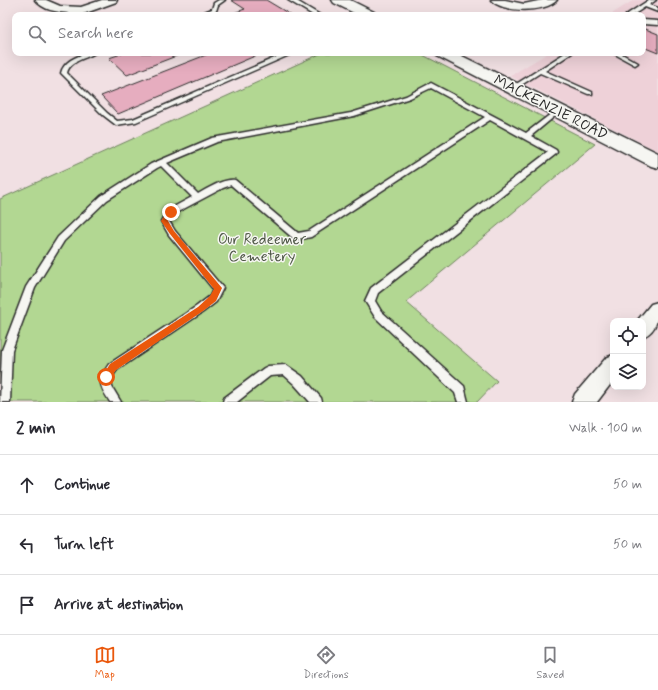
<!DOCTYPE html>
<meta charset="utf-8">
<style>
body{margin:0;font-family:Mynerve,sans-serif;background:#f7f7f7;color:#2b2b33}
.controls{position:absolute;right:12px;bottom:12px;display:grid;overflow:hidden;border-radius:8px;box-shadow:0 4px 16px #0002}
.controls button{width:36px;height:36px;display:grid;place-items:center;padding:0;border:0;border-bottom:1px solid #e1e1e2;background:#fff;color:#2b2b33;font:20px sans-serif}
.stop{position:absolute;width:12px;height:12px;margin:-9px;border:3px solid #ea580c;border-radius:50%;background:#fff}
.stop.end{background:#ea580c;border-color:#fff;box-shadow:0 1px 4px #0008}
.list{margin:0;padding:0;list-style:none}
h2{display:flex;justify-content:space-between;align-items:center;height:52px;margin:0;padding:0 16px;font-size:17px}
h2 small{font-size:13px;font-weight:400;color:#7c7c81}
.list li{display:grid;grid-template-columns:26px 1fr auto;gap:12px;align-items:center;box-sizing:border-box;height:60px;padding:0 16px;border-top:1px solid #e1e1e2}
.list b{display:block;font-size:15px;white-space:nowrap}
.list em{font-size:13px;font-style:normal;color:#7c7c81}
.icon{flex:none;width:22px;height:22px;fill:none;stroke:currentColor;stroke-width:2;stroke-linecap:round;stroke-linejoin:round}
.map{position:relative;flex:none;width:658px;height:402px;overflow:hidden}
.search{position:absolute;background:#fff;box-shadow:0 4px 16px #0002;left:12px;right:12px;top:12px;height:44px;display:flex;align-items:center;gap:10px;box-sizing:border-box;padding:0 14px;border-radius:8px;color:#7c7c81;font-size:15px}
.sheet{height:232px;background:#fff}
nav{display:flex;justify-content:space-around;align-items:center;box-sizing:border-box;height:56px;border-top:1px solid #e1e1e2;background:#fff;font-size:11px;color:#7c7c81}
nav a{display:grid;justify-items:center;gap:2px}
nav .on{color:#ea580c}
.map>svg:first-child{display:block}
.built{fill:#eed1d8}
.green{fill:#b2d792;stroke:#6e815e}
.building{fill:#e6adbf;stroke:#2b2b2b}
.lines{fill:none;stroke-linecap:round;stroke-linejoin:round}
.lane-casing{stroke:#2b2b2b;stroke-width:3}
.street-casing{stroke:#2b2b2b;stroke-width:3}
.secondary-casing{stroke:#2b2b2b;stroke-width:3}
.lane{fill:#f6f6f2;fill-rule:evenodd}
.street{fill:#f6f6f2;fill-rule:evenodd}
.secondary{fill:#f6f6f2;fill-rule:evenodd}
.route{fill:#ea580c}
.labels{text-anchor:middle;stroke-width:3;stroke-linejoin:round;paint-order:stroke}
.street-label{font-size:15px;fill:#2b2b2b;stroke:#f6f6f2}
.park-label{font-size:15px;fill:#4d5645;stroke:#f6f6f2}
</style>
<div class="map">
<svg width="658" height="402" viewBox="0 0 658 402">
<rect width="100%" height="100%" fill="#f1e0e3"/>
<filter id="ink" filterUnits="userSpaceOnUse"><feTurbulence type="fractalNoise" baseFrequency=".025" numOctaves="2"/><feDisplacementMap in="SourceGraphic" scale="8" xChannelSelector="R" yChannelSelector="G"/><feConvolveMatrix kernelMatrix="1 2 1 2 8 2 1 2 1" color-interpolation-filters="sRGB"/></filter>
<g filter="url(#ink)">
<polygon class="built" points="634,0 658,0 658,151 510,76 548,53 643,53 643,15 610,15"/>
<polygon class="green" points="322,53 419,53 595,144 406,302 497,381 477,402 0,402 0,199"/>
<g class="building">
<polygon points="231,0 266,0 291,15 228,15 245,9"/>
<polygon points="643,28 658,34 658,53 643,47"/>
<polygon points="124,53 184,53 127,75 109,58"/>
<polygon points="211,53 262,53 118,114 101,96"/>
</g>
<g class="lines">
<g class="lane-casing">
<g id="lane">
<polygon points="219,0 225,0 218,5 216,11 205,15 197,15 212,9 214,3"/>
<polygon points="288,0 295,0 320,15 313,15"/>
<polygon points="649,0 656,0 649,5 658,8 658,12 645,7 633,15 626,15"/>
<polygon points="643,20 658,21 658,25 643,24"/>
<path d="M86,53H95C86,59 70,60 67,73L107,113L117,121L133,119L286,53H294L136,122L116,125L103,115L61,73C64,61 76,57 86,53Z"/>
<polygon points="565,53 572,53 545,71 592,92 592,94 588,94 540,73 515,89 511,89 510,88"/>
<polygon points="613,53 620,53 638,63 635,65 633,64"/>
<path d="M431,83L526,133L556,110H560L561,111L531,136L556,150L557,152L556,154L378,293L375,301L381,311L464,386L468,402H458L455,393L375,317L365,301L371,288L548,152L490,120L311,237L297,240L294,239L231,185L223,188L174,214L169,221L175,231L223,288L216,302L203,312L117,370L111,378L112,387L121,402H110C99,385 97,381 109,364L197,306L210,296L213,289L169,235L161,221L168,210L192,197L161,166L157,168L107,200L64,241L35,288L12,350L10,402H0L2,350L26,287L58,237L101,196L151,164L212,138L351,113L406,96ZM431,88L485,117L309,231L298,233L235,180C224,178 207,189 198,194L167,163L217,142L354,116L410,98Z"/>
<polygon points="286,365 302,376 321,398 322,402 310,402 294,384 284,375 270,376 237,402 223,402 224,398 264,368 268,366"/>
</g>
</g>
<g class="street-casing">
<g id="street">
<path d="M35,0H46L60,6L81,7L102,0H117L116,2L80,15H67L69,13C56,12 43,10 35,0Z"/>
<path d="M491,0H505L524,4L543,0H557C546,13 502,13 491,0Z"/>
<path d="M658,302C658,318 658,330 643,337V321H637L651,304Z"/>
<polygon points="613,355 613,381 597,402 572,402 575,394 606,358"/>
</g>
</g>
<g class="secondary-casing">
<g id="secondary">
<polygon points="332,0 350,0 374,12 376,15 358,15 334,3"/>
<polygon points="435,53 456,53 658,153 658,168 651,166 437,56"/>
</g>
</g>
<use href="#lane" class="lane"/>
<use href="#street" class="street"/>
<use href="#secondary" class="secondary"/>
</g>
</g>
<polygon class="route" points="171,209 174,212 168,221 174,231 222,288 216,301 203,311 116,370 109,380 106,381 103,380 102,377 110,364 198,307 210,296 214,289 170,234 161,221 168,210"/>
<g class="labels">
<g class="street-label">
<text transform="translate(551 107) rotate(27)" y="5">MACKENZIE ROAD</text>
</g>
<g class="park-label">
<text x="262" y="244">Our Redeemer<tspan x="262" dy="17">Cemetery</tspan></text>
</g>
</g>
</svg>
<div class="controls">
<button><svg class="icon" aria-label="locate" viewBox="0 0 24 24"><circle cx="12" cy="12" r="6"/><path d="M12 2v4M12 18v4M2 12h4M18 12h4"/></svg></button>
<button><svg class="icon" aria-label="layers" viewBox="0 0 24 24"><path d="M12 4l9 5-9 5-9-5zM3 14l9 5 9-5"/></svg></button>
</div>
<div class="stop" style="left:106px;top:377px"></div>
<div class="stop end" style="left:171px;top:212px"></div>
<div class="search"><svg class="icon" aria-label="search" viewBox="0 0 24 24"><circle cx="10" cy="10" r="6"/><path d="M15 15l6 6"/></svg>Search here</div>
</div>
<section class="sheet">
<h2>2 min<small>Walk · 100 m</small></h2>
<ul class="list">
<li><svg class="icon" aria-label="ahead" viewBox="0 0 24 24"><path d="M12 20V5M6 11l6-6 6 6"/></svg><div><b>Continue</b></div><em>50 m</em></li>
<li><svg class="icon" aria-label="left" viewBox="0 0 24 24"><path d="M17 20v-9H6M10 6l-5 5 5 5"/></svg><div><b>Turn left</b></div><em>50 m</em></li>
<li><svg class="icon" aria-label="arrive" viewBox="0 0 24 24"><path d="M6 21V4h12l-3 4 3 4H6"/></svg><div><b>Arrive at destination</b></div></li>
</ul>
</section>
<nav>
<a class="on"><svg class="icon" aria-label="map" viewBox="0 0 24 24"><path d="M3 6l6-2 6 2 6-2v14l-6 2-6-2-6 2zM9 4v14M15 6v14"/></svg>Map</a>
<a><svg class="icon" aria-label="directions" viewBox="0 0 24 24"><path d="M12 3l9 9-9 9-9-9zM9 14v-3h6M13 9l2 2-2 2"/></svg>Directions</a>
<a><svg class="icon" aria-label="saved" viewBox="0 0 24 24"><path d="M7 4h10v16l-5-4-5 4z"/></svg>Saved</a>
</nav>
